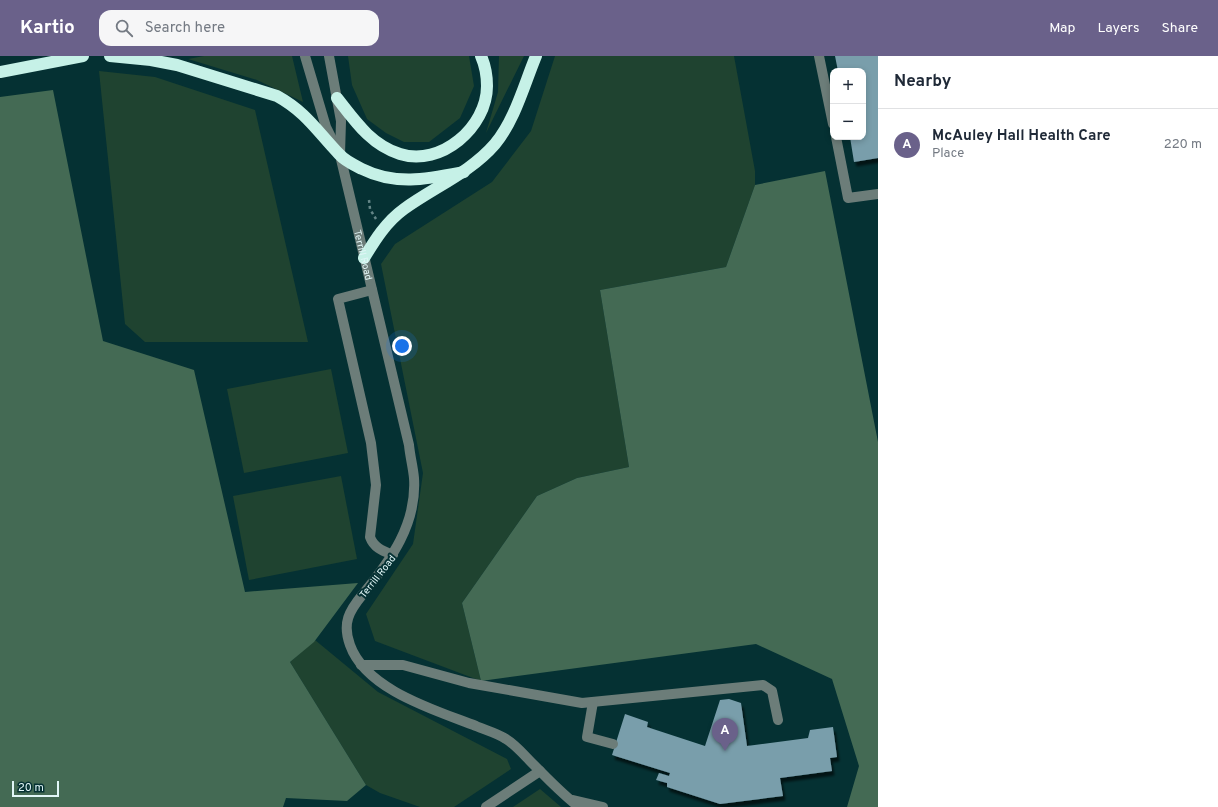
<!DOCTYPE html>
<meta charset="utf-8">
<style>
body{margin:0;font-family:Overpass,sans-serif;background:#f6f6f7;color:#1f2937}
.controls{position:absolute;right:12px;top:12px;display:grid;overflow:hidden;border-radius:8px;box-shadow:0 2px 6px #0003}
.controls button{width:36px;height:36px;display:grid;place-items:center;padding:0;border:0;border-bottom:1px solid #e0e1e3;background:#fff;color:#1f2937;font:20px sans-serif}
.scale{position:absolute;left:12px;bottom:10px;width:47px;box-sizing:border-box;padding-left:4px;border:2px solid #e1f6f7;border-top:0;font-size:11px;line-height:14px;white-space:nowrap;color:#e1f6f7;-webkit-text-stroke:3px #053133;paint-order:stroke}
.you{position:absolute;left:402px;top:290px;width:14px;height:14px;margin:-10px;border:3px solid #fff;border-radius:50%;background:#1a73e8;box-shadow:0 0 0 6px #1a73e833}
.badge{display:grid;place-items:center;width:26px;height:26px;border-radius:50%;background:#6a618a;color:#fff;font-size:13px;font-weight:700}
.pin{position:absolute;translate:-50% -33px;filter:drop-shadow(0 1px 2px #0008)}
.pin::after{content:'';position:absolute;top:21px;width:14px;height:12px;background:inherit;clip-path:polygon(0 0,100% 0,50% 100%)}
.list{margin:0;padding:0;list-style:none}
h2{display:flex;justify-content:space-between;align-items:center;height:52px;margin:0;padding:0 16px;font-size:17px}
h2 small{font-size:13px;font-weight:400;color:#747a83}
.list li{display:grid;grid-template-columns:26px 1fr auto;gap:12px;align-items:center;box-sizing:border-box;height:72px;padding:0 16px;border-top:1px solid #e0e1e3}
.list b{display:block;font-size:15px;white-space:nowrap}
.list p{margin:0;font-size:13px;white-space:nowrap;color:#747a83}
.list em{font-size:13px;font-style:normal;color:#747a83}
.icon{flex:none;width:22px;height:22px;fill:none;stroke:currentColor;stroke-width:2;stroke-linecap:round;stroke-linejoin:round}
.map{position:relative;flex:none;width:878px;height:751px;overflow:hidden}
header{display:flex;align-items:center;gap:24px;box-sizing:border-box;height:56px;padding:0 20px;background:#6a618a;color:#fff}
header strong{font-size:19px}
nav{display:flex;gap:22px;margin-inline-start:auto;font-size:14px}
.search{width:280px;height:36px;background:#f6f6f7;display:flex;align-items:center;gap:10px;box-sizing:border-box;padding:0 14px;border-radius:12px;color:#747a83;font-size:15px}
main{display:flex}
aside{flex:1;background:#fff}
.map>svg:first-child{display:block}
.green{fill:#1f4330}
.forest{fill:#446a54}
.building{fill:#799eab;filter:url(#shadow)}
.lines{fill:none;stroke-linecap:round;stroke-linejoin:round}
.path{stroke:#648687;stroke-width:2.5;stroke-dasharray:3 3;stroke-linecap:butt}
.minor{stroke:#6c7d79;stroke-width:10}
.highway{stroke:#c6f1e7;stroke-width:12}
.labels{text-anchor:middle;stroke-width:4;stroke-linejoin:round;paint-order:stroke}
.street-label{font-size:10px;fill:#e1f6f7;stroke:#053133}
</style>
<header>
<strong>Kartio</strong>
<div class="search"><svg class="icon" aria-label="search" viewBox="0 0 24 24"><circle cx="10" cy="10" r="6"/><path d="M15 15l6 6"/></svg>Search here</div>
<nav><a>Map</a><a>Layers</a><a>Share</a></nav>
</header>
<main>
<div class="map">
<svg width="878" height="751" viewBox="0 0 878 751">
<defs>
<filter id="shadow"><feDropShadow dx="2.5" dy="4.5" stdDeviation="1" flood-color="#0009"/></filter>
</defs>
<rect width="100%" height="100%" fill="#053133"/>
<g class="green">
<polygon points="204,0 292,0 303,46 257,24 188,3"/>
<polygon points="348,0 469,0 474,30 460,62 429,86 404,86 386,77 367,63 352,29"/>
<polygon points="499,0 524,0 486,77 498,36"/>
<polygon points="555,0 734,0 755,115 755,129 726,211 600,234 629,411 577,422 537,440 462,547 481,625 375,585 366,558 413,488 423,417 381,208 395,188 492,126 531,75"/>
<polygon points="99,15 155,21 255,54 308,286 145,286 125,268"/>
<polygon points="331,313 348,397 244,417 227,333"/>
<polygon points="341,420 357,503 249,524 233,440"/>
<polygon points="315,584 378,636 507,703 511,713 454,751 420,751 380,737 366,729 290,606"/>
<polygon points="540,733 561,751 513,751"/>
</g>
<g class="forest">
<polygon points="53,34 103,285 194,314 245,536 358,527 314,586 290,606 366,729 347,745 286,742 283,751 0,751 0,41"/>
<polygon points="825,115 878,386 878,751 847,751 859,710 832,623 756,588 481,625 462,547 537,440 577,422 629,411 600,234 726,211 755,129"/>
</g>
<g class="building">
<polygon points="835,0 878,0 878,102 854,106 850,81 863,81 863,15 838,15"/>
<polygon points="729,643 741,647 747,690 808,682 810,674 833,671 837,701 830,702 832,715 780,722 783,740 720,748 667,731 667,727 656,724 659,717 669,720 670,717 612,699 625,658 648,666 647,671 705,690 720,644"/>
</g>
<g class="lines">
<polyline class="path" points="369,144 370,153 376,163"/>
<g class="minor">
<path id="s1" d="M305,0L326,71L340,99L409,389C410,400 413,411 414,422C417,468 391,504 363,538C349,555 342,567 350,589C366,634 435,654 476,670C485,674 497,677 506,683C516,689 524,699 533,708C548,723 562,738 579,751"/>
<polyline points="329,0 341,65 340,98"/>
<polyline points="819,0 833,68"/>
<polyline points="836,81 848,142 878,138"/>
<path d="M372,234L338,243L371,387L376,429L370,481C374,492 383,495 393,499"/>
<polyline points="361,609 403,609 469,627 582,647 763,629 772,635 778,664"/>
<polyline points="593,646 587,681 613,688"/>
<polyline points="573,744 603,751"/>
<polyline points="486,751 540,715"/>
</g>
<g class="highway">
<path d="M110,0L151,4L177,9L277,40C306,56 317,75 339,98C345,105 354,109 362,113C396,130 428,123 464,116"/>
<polyline points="0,16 83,0"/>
<path d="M337,42C355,65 371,89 400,98C441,111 487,71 487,30C487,20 485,9 481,0"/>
<path d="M364,202C375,184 386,166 404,153C434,131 470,117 495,88C515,64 524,29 536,0"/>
</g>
</g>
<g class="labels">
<g class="street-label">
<text dy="4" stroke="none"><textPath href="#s1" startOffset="208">Terrill Road</textPath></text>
<text transform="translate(377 520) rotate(-52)" y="4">Terrill Road</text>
</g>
</g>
</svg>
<div class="controls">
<button>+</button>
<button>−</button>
</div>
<div class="scale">20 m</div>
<div class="you"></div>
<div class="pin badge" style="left:725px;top:695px">A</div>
</div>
<aside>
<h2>Nearby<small></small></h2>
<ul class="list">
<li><span class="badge">A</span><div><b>McAuley Hall Health Care</b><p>Place</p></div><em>220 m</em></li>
</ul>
</aside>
</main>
